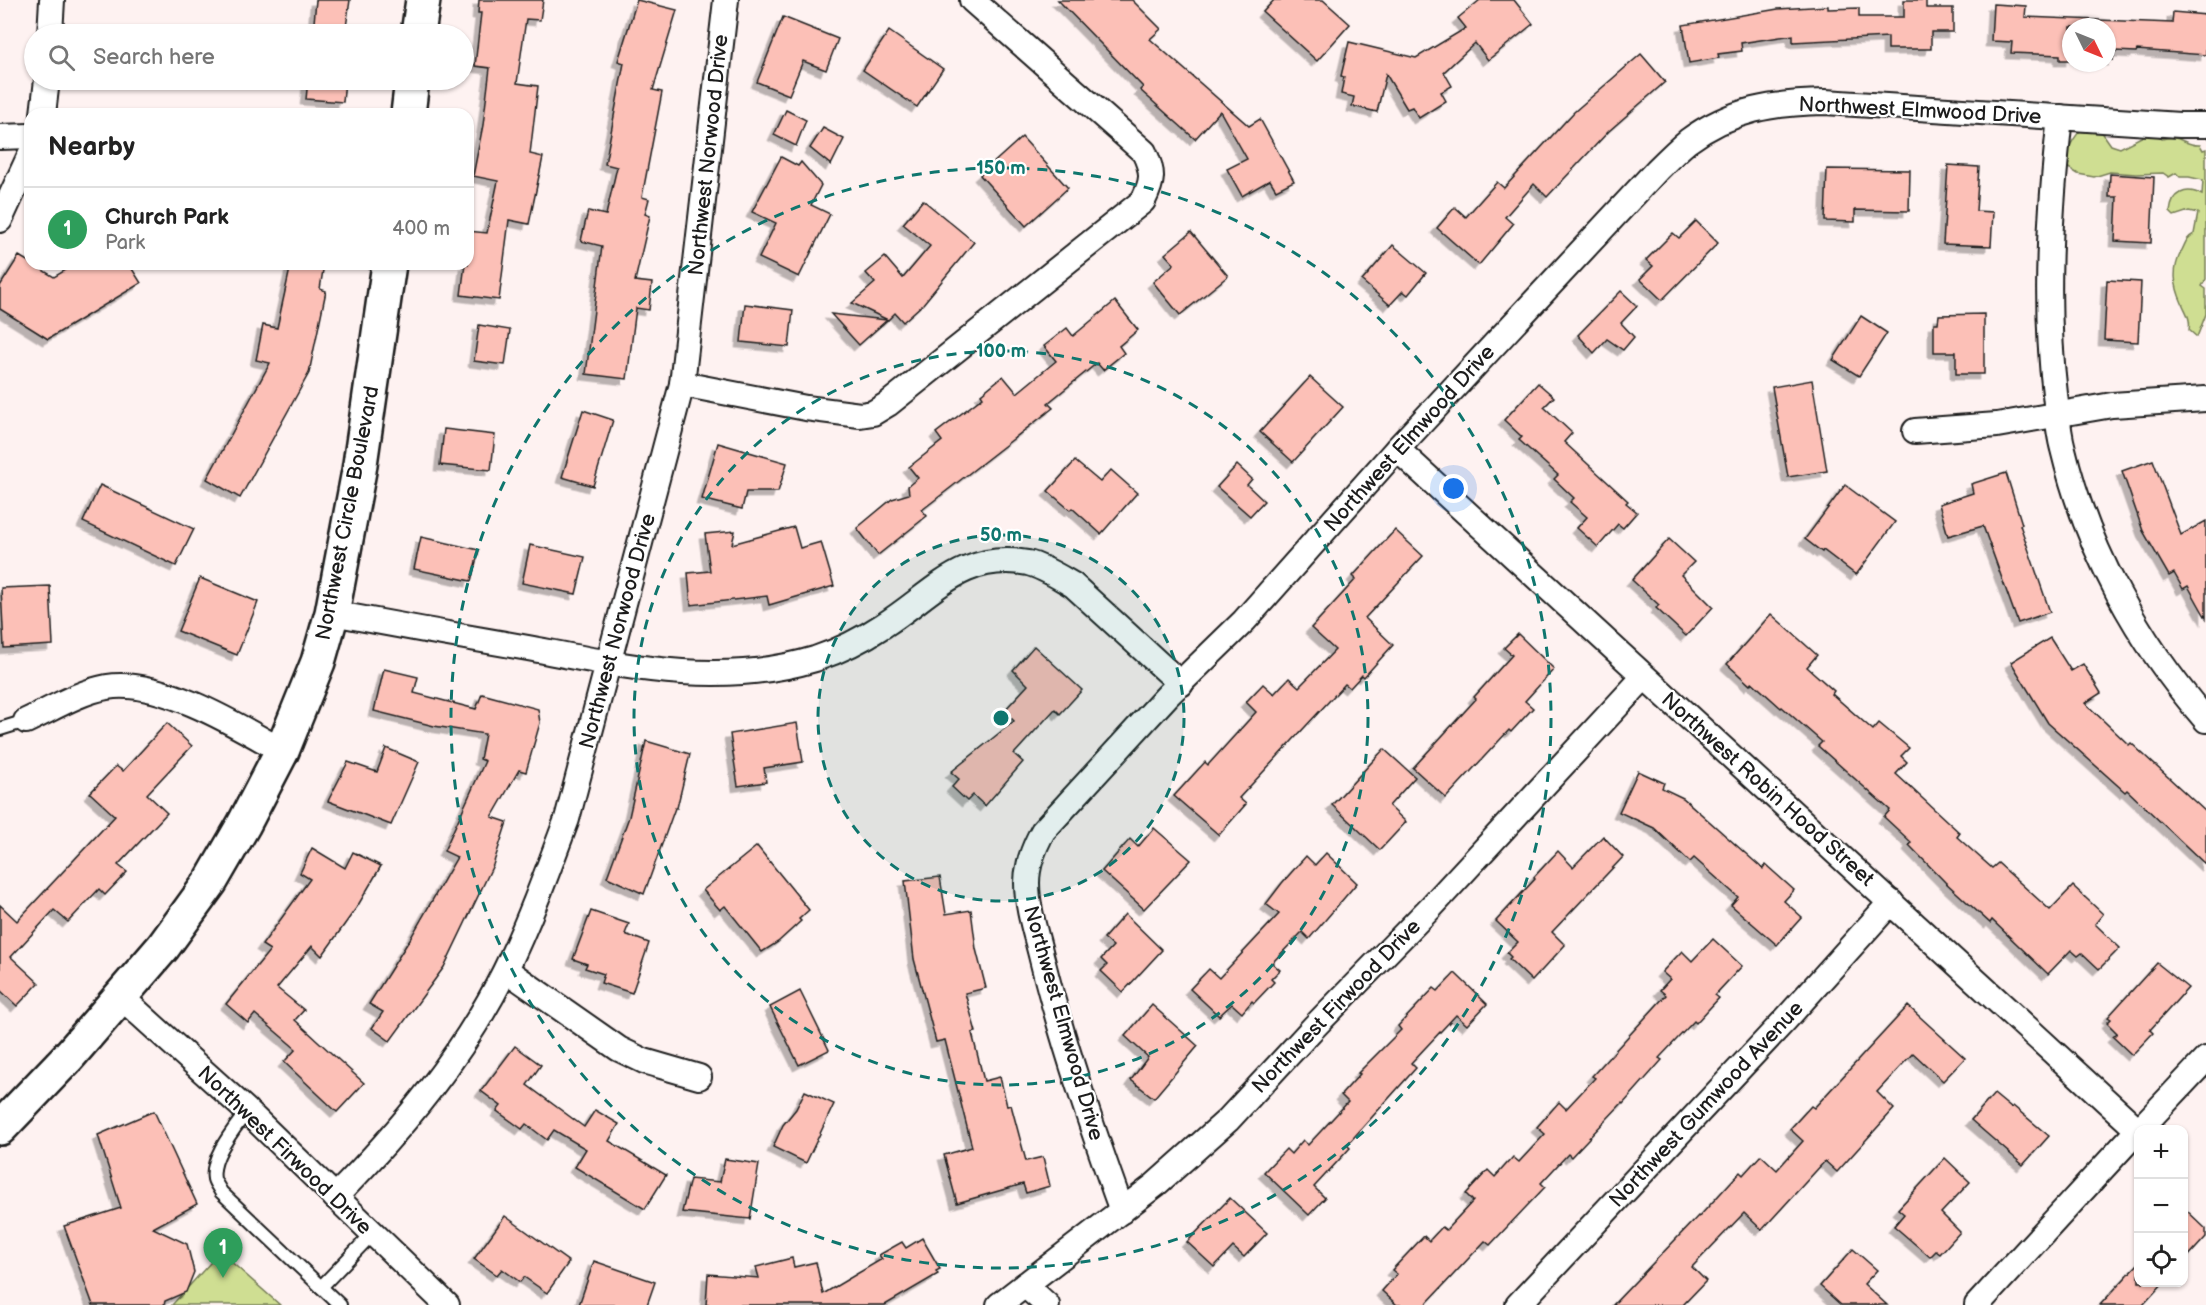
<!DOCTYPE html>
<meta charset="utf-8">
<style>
body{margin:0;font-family:"Balsamiq Sans",sans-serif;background:#f2f2f2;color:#222}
.controls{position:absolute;right:18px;bottom:18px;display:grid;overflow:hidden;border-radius:12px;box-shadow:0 2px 4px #0004}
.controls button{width:54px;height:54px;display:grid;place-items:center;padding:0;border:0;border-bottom:2px solid #e0e0e0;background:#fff;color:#222;font:30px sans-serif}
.compass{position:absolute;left:2062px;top:18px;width:54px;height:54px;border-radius:50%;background:#fff;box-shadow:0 2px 4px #0004;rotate:133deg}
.you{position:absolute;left:1454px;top:489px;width:21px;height:21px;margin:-15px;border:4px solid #fff;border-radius:50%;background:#1a73e8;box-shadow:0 0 0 9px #1a73e833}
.badge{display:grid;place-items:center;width:39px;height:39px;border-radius:50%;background:#db2777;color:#fff;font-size:20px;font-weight:700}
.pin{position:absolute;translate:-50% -50px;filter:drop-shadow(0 2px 3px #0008)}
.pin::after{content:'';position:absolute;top:32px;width:21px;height:18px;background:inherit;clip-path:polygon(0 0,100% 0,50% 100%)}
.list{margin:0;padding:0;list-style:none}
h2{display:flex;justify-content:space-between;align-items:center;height:78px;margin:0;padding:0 24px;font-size:26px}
h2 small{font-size:20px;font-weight:400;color:#767676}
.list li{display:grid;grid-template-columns:39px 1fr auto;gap:18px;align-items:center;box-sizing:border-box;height:84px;padding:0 24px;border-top:2px solid #e0e0e0}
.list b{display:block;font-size:22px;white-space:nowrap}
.list p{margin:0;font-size:20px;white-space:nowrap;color:#767676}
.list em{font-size:20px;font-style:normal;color:#767676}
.icon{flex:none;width:33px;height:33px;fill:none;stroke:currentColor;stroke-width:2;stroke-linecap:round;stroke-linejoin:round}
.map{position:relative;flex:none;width:2206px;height:1305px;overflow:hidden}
.search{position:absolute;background:#fff;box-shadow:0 2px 4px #0004;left:24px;top:24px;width:450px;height:66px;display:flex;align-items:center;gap:15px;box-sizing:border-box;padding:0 21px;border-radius:33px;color:#767676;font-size:22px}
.panel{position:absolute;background:#fff;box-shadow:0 2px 4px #0004;left:24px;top:108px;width:450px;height:162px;border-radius:18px}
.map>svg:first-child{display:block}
.green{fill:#cfde92;stroke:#767d57;stroke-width:1.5}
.building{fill:#fcc0b7;stroke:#1c1c1c;stroke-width:1.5;filter:url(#shadow)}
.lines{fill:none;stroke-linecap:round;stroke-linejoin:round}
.lane-casing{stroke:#1c1c1c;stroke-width:16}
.street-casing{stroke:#1c1c1c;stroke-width:28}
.secondary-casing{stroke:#1c1c1c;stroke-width:38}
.lane{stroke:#fff;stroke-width:12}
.street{stroke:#fff;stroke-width:24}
.secondary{stroke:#fff;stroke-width:33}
.ring{fill:none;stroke:#0f766e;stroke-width:3;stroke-dasharray:10 8}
.labels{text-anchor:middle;stroke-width:4.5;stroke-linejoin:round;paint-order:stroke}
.street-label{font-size:21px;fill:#1c1c1c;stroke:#fff}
.centre{fill:#0f766e;stroke:#fff;stroke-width:3}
.ring-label{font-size:18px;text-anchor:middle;font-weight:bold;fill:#0f766e;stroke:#fff;stroke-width:4.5;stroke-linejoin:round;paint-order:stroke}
</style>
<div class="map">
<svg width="2206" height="1305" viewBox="0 0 2206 1305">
<defs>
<filter id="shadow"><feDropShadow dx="-5.5" dy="5.5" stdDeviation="0" flood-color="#0004"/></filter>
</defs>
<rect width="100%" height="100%" fill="#fef2f1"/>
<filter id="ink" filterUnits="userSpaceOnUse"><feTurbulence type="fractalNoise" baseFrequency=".0167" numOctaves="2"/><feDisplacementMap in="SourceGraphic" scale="12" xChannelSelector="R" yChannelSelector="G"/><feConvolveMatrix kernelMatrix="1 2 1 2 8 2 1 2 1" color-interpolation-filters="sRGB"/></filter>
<g filter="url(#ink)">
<g class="green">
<path d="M2085,126L2099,128L2111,145L2120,148L2147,134H2156L2162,139C2180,133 2183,146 2200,145L2203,150L2206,149V279L2202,286L2206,289V314L2197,337L2189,330C2191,318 2186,313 2182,303C2174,285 2172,270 2181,252C2186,243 2185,239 2194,234L2198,213L2189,211L2174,216L2170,212C2172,193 2186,186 2202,195L2203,180L2189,177H2180L2176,173L2169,177L2163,173L2136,174L2110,172L2094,177L2078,174L2067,167C2064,152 2074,136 2085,126Z"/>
<polygon points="220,1252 280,1305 172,1305"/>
</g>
<g class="building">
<polygon points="316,0 350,0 345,34 313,34"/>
<polygon points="479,0 543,0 540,20 526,19 517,83 538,86 530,154 543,157 529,224 509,220 499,300 461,295 465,264 468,264 468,231 487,233 498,181 473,176 483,125 490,68 475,66 481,13 478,13"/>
<polygon points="637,0 677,10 653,90 662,92 642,197 649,199 645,214 650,216 635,281 652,283 649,310 636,308 627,379 586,374 602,246 581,241 588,211 606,215 617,167 605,164 624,63 618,61"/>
<polygon points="1058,0 1132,0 1161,29 1150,39 1249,126 1260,119 1294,181 1276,190 1270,180 1242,196 1227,169 1247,159 1220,111 1195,139 1140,90 1143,87"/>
<polygon points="1274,0 1323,0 1350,24 1317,61 1263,12"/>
<polygon points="1480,0 1514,0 1533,24 1488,60 1475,43 1444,72 1452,86 1441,92 1446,101 1419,118 1412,107 1407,109 1386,74 1377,112 1352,106 1354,97 1341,94 1344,77 1341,76 1349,42 1416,58 1466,28 1458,18"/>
<polygon points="1904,0 1926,0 1926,8 1953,8 1953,32 1931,32 1931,49 1888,49 1888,37 1793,42 1793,35 1741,43 1742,51 1718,54 1719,58 1689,63 1683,25 1778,9 1828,6 1828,9 1859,8 1859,17 1904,17"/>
<polygon points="1993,4 2026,6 2025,17 2172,23 2173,12 2206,15 2206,55 2137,50 2136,52 2115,51 2113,60 2107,60 2107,27 2071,27 2071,60 2060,60 2060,55 2011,53 2012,42 1991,41"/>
<polygon points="783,17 838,39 826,70 803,61 789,95 757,82"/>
<polygon points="889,31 943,69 917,107 863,70"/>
<polygon points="1641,54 1665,82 1609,131 1547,197 1534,184 1505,217 1513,224 1479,265 1437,228 1455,207 1466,217 1497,182 1504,188 1574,112"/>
<polygon points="308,80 345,80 343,102 306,99"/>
<polygon points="786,110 806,120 796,146 774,135"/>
<polygon points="823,128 844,139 831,165 810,148"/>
<polygon points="1022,137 1068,188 1026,226 980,175"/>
<polygon points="781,157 798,166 801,162 821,185 811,205 830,214 799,277 759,258 776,223 752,212"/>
<polygon points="1948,165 1979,167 1976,211 1993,212 1991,246 1943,244"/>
<polygon points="1827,169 1910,170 1909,211 1855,210 1855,222 1825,221"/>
<polygon points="2110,174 2154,177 2151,243 2115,241 2117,197 2109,197"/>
<polygon points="923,200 974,242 923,304 903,322 895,313 888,320 852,303 875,283 866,273 885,257 903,278 930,246 903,224"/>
<polygon points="1696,221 1718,243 1662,300 1640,279 1653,266 1646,260 1673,233 1679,238"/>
<polygon points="1191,232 1228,276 1180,315 1153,282 1174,264 1165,254"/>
<polygon points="1393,245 1426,273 1408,295 1403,291 1390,305 1362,281"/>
<polygon points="19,256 54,277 76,264 129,264 141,283 48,339 0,309 0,286"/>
<polygon points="291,264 324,264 320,289 326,291 309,373 240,498 207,479 270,363 256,360 263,325 277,328"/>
<polygon points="2107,280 2141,282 2138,342 2104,340"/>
<polygon points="1621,291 1637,306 1621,323 1634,337 1623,350 1607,339 1594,353 1578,335"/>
<polygon points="1115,301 1138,330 1119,346 1124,353 1103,370 1097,363 1048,403 1053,408 922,510 927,516 878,555 857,528 892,499 909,494 908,486 918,478 909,467 942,441 936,433 983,397 981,394 1003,376 1017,393 1056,361 1044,346 1067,328 1073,336"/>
<polygon points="745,304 793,310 789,347 741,342"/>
<polygon points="831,314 887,320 859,345"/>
<polygon points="1984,314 1984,374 1956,374 1956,352 1934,352 1934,323 1938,323 1939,315"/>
<polygon points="1861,316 1887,333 1859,376 1833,360"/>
<polygon points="479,325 510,330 505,365 474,361"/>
<polygon points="1310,377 1343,407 1293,462 1260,432"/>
<polygon points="1812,380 1827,471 1788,477 1772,387"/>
<polygon points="1538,383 1554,397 1544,407 1572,433 1564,442 1628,501 1626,503 1637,512 1623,528 1618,524 1598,547 1577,528 1587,517 1570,502 1574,498 1554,479 1558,475 1519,440 1522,437 1504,420"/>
<polygon points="583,410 613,420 593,486 562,477"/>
<polygon points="444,429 495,435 491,470 440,465"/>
<polygon points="718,443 787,463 778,492 746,492 742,509 702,499"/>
<polygon points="2153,460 2181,535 2206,521 2206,618 2188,586 2183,589 2174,573 2169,576 2143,531 2122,471"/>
<polygon points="1075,461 1100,482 1111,470 1137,493 1101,534 1072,508 1070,510 1048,491"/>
<polygon points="1237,465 1252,479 1247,485 1264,501 1250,516 1217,487"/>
<polygon points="2006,473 2022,524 2020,525 2050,612 2018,623 1983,526 1948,536 1939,504 1973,493 1971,484"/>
<polygon points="100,485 194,529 176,566 83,522"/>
<polygon points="1845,485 1895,522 1856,575 1823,550 1822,552 1805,539"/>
<polygon points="794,527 800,548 821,542 834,586 769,605 767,596 691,605 688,573 710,571 705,534 735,531 732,544"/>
<polygon points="1395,530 1423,556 1365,618 1393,645 1364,677 1362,675 1350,688 1345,684 1239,798 1246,804 1219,835 1174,796 1205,762 1208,765 1256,712 1246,702 1263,684 1274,694 1289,678 1299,687 1335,650 1311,628 1356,579 1353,576"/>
<polygon points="421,537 479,550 471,581 414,569"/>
<polygon points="1669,539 1694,562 1681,575 1713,607 1686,636 1656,608 1659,605 1632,580"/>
<polygon points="530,545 585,557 576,594 522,583"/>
<polygon points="200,578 258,602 237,655 178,631"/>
<polygon points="50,586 53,645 4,648 1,588"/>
<polygon points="1771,614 1817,655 1807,667 1834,691 1832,694 1873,730 1879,723 1909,748 1901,756 1907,762 1896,774 1960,833 1957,837 1992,868 1998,863 2050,910 2073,886 2103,914 2095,924 2120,948 2099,969 2082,953 2078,956 2071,950 2048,974 1992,920 1990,923 1945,882 1909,845 1911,842 1884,817 1890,810 1818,746 1822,742 1782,707 1781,708 1752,682 1750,685 1727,664"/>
<polygon points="1518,634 1554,669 1525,701 1533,708 1511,732 1509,730 1446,798 1413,768 1476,699 1474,697 1512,655 1504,648"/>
<polygon points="2050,638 2071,671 2083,664 2101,693 2085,703 2129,745 2131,743 2206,812 2206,865 2127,790 2125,792 2048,723 2011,662"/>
<polygon points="1034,646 1082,690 1060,714 1055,709 1014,754 1023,762 985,806 973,795 967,801 952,787 959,779 951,772 1014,721 1004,711 1028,685 1013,670"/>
<polygon points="384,669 418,677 414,693 476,709 482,694 538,709 540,723 526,772 519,770 492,817 507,822 493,865 444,967 390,1041 372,1028 383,1012 369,1004 410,939 457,857 444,851 485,761 480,759 485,734 434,726 374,711"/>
<polygon points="167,723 192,746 147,794 167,813 118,865 127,872 105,895 99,889 68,922 54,910 11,957 39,983 17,1006 0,990 0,905 17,921 115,816 90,793 116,766 123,771"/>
<polygon points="797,723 803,762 764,768 766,782 738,786 730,734"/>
<polygon points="646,741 690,754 677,808 675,808 644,894 607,877 629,817"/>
<polygon points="386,748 419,762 391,825 328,801 348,762 377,772"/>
<polygon points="1384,749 1415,777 1389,806 1406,822 1380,850 1332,805"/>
<polygon points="1638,771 1664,783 1662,788 1683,798 1763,869 1766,865 1794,890 1784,901 1802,917 1777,945 1731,905 1738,897 1694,858 1690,862 1654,828 1619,812"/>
<polygon points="1154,828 1191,860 1144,909 1102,871 1130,839 1138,847"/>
<polygon points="1603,836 1623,857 1552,932 1565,945 1532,981 1509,959 1511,957 1507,953 1518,942 1496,921 1535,879 1534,877 1558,851 1573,867"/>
<polygon points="757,846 809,910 799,919 801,921 778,942 762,952 725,906 720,910 703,890"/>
<polygon points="312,848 345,868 353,852 381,866 357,907 322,956 312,946 277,988 304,1010 295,1020 364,1083 337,1112 284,1062 296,1049 255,1014 248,1023 226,1004 270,950 262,945 310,879 300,873"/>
<polygon points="1326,853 1357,883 1309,939 1302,932 1272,963 1280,970 1271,979 1274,982 1254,1003 1252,1001 1242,1013 1232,1004 1219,1016 1190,989 1209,969 1219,978 1279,914 1266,904 1282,883 1306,856 1315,865"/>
<polygon points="940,877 946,914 971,910 976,949 986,988 965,993 976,1032 972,1033 984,1081 1000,1077 1007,1106 1011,1105 1026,1161 1043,1157 1050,1186 1026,1193 1023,1184 957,1203 944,1155 972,1147 945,1040 936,1042 914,959 905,881"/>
<polygon points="591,911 629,924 625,934 649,943 632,993 601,983 604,974 585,968 587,964 573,959"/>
<polygon points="1125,914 1162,950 1123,992 1101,971 1107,965 1101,959 1113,946 1104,938"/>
<polygon points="1713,939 1742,966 1715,995 1719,998 1696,1023 1694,1021 1659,1058 1662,1060 1623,1104 1622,1103 1571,1157 1568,1154 1541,1183 1545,1187 1490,1245 1485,1241 1425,1305 1397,1305 1382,1291 1397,1274 1392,1270 1424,1236 1429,1241 1442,1227 1446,1230 1473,1201 1466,1194 1488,1170 1495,1177 1513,1157 1519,1162 1545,1134 1537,1127 1559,1102 1566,1109 1595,1078 1592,1076 1666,995 1660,990 1670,979 1662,972 1682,951 1692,961"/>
<polygon points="2157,963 2188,988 2150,1030 2153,1033 2132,1055 2113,1037 2117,1033 2107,1023 2111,1019 2108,1017"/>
<polygon points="1455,973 1487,1004 1467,1025 1456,1015 1411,1063 1416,1068 1347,1145 1350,1148 1314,1187 1325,1198 1309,1215 1264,1172 1286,1149 1291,1154 1303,1140 1308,1145 1348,1102 1341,1095 1360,1074 1358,1073 1401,1030 1398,1026 1434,988 1438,991"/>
<polygon points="800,991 829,1050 799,1065 770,1007"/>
<polygon points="1152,1005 1198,1046 1154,1098 1131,1080 1148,1057 1125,1036"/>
<polygon points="1908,1006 1965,1058 1943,1081 1913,1053 1877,1092 1894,1109 1837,1172 1825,1161 1762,1230 1744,1213 1692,1267 1706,1281 1683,1305 1613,1305 1698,1216 1699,1217 1740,1172 1743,1175 1761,1155 1777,1170 1803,1141 1790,1129 1811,1106 1814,1108"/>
<polygon points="515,1046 541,1065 527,1085 584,1127 595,1110 619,1124 609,1141 666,1175 645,1209 575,1167 586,1149 554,1130 547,1140 526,1124 522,1129 497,1111 501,1106 481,1091"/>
<polygon points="805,1091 834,1104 806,1163 773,1147 783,1125 796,1109"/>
<polygon points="1994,1094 2011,1108 2013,1106 2049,1136 2023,1165 1971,1120"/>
<polygon points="154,1111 197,1204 153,1228 187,1244 194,1272 186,1292 165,1301 164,1305 93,1305 64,1226 121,1208 98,1135"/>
<polygon points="1945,1158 1970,1182 1941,1213 1960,1232 1940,1254 1936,1251 1930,1257 1894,1226 1904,1214 1898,1209"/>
<polygon points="725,1159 759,1164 750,1219 682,1212 690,1179 720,1182"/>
<polygon points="1230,1198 1267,1233 1244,1257 1233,1247 1214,1267 1187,1242"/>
<polygon points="2184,1208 2206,1229 2206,1237 2184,1261"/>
<polygon points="505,1216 569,1262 547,1293 524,1277 520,1282 502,1269 497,1275 474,1259"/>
<polygon points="922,1238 940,1269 936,1271 938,1274 885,1305 706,1305 708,1274 759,1278 756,1267 792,1258 794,1267 816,1262 823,1294 882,1259 879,1255 902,1242 906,1248"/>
<polygon points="1853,1249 1877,1270 1864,1284 1887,1305 1841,1305 1820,1286"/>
<polygon points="594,1261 655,1282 647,1305 579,1305"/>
<polygon points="2139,1263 2139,1282 2164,1282 2143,1305 2100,1305"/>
</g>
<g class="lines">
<g class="lane-casing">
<g id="lane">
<polyline points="0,729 26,721"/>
<path d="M247,1111C235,1128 210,1157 214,1179C215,1183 219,1188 221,1192L321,1287L373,1233"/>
<polyline points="321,1287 340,1305"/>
</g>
</g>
<g class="street-casing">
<g id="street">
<polyline points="50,34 52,0"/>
<polyline points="43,114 47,80"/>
<path d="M2060,117C2050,208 2044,303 2055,394C2057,412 2058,431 2063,449C2087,549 2138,642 2206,720"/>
<polyline points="0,137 30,136"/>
<polyline points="0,220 30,155"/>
<path d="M682,384L806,408L860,415L873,413L888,404L1143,201C1153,181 1154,173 1144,152L972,0"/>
<polyline points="1915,431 1997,425 2112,405 2205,399"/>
<polyline points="1397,449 2138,1130"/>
<path d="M332,613C397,625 463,637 528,648C624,666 719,688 815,659C839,651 863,639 884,625C933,594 963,551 1028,563C1044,567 1059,577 1073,585L1181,684"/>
<path d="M26,721C52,709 79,692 107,687C159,678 237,725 282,751"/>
<polyline points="506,970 619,1049 644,1061 699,1077"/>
<polyline points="121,997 247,1111 447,1305"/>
<polyline points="2139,1130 2206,1059"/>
<path d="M335,1197C401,1130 463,1056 505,971C529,922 548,870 567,819L682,384L726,0"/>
<path d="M1122,1211C1092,1128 1063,1044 1042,959C1036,934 1027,908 1027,883C1027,864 1034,847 1043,831L1168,695L1244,621L1397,449L1657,170C1667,160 1677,150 1688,141C1731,109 1774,103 1825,102L2180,125H2206"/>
<polyline points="1025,1285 1047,1305"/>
<polyline points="999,1305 1155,1185 1228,1120 1314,1027 1432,906 1644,677"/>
<polyline points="1518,1305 1786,1019 1891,902"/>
<polyline points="1977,1305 2138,1130"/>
</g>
</g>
<g class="secondary-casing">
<g id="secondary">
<polyline points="418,34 423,0"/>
<polyline points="408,114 412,80"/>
<polyline points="0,1128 69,1056 163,947 211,881 244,824 282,751 318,662 332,613 359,471 389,264"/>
</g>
</g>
<use href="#lane" class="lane"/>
<use href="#street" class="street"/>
<use href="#secondary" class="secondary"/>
</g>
</g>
<circle cx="1001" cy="718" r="183" fill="#0f766e" fill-opacity=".12"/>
<g class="ring">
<circle cx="1001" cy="718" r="183"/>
<circle cx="1001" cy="718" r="367"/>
<circle cx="1001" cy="718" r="550"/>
</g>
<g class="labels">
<g class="street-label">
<text transform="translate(1920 110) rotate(3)" y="7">Northwest Elmwood Drive</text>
<text transform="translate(708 155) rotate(-84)" y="7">Northwest Norwood Drive</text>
<text transform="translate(1409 438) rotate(-48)" y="7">Northwest Elmwood Drive</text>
<text transform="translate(347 513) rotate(-79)" y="7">Northwest Circle Boulevard</text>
<text transform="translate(617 631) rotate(-75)" y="7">Northwest Norwood Drive</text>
<text transform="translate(1768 789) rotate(42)" y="7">Northwest Robin Hood Street</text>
<text transform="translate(1336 1006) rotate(-46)" y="7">Northwest Firwood Drive</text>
<text transform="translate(1064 1023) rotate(74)" y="7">Northwest Elmwood Drive</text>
<text transform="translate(1706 1104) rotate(-47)" y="7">Northwest Gumwood Avenue</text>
<text transform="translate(285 1150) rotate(44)" y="7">Northwest Firwood Drive</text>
</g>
</g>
<circle cx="1001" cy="718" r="9" class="centre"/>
<g class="ring-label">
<text x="1001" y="174">150 m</text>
<text x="1001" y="357">100 m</text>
<text x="1001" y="541">50 m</text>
</g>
</svg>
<div class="controls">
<button>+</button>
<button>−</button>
<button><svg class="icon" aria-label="locate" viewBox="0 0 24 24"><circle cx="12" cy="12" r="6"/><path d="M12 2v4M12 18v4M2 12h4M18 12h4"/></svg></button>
</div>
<svg class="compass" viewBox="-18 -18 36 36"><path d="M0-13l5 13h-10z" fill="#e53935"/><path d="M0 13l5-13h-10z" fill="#767676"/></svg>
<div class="you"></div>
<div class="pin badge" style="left:223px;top:1278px;background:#2e9e5b">1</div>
<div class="search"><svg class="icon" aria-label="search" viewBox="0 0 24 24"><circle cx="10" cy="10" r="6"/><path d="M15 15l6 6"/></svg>Search here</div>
<section class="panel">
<h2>Nearby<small></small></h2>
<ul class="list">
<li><span class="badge" style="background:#2e9e5b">1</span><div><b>Church Park</b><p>Park</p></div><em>400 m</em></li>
</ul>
</section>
</div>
